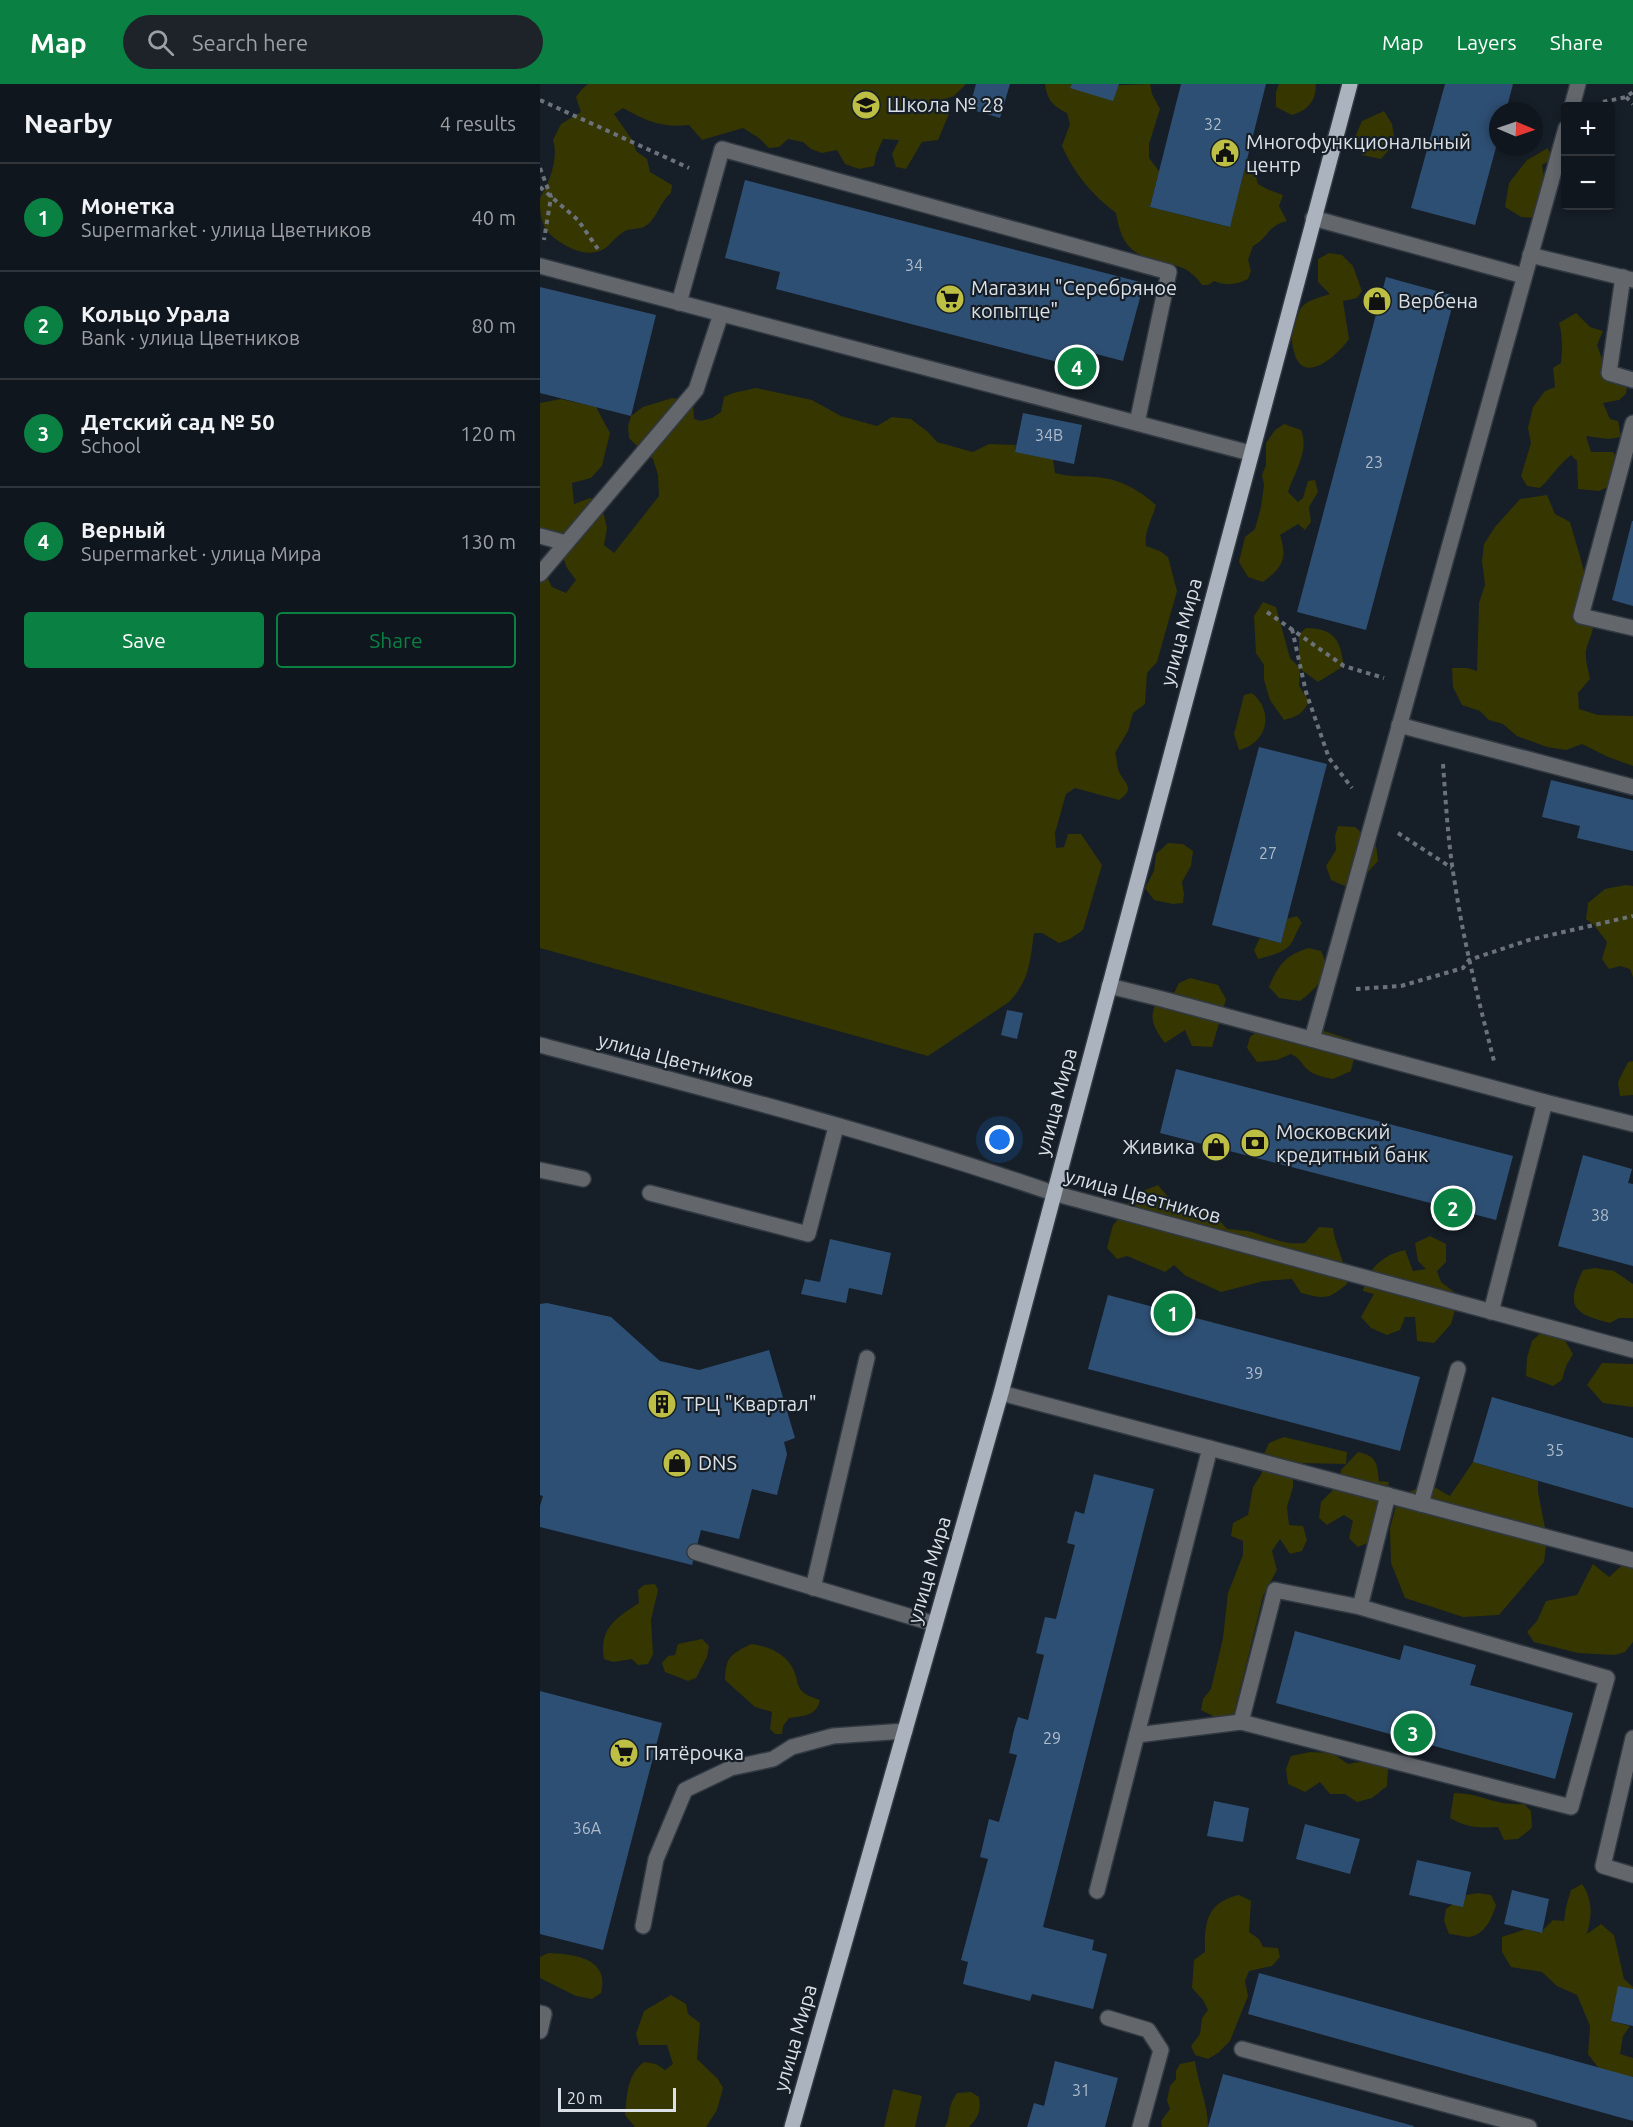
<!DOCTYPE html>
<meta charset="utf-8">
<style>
body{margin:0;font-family:Ubuntu,sans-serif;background:#1e232a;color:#f1f3f6}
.controls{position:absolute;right:18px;top:18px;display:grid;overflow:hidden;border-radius:6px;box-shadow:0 3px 9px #0003}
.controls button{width:54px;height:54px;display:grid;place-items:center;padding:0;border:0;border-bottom:2px solid #30353b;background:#10161d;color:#f1f3f6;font:30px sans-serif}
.compass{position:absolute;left:949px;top:18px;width:54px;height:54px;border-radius:50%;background:#10161d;box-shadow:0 3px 9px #0003;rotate:92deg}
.scale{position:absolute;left:18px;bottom:15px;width:118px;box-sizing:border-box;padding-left:6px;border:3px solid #dae0e6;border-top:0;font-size:16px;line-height:21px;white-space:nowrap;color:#dae0e6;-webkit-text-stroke:4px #161e27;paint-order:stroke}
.you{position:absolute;left:460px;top:1056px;width:21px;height:21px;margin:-15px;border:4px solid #fff;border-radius:50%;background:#1a73e8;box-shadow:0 0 0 9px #1a73e833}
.badge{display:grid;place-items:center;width:39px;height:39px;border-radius:50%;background:#0b8043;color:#fff;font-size:20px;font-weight:700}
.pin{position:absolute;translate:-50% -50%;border:3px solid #fff;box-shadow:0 2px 6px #0006}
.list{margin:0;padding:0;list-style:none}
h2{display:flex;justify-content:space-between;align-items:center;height:78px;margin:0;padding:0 24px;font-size:26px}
h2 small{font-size:20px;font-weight:400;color:#9c9fa4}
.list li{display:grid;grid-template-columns:39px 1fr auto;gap:18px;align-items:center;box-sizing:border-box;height:108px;padding:0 24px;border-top:2px solid #30353b}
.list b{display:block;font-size:22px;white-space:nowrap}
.list p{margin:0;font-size:20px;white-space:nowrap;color:#9c9fa4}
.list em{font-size:20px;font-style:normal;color:#9c9fa4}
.actions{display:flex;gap:12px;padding:18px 24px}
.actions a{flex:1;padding:14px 0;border:2px solid #0b8043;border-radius:6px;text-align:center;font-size:21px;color:#0b8043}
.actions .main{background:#0b8043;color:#fff}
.icon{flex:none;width:33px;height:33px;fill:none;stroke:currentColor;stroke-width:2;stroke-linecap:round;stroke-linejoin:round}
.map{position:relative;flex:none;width:1093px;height:2043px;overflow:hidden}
header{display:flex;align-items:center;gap:36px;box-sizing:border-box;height:84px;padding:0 30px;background:#0b8043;color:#fff}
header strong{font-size:28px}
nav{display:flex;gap:33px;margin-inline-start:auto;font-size:21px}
.search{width:420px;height:54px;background:#1e232a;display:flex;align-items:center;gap:15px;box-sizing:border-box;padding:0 21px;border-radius:33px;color:#9c9fa4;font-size:22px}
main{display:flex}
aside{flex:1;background:#10161d}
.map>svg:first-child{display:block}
.green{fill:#363600}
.building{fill:#2e4f74}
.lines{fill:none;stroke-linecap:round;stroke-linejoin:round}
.minor-casing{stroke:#313942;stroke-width:18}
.major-casing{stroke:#313942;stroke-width:18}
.path{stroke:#6b727a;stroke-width:4;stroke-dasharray:4.5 4.5;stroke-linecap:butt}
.minor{stroke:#63676c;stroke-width:15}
.major{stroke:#aab3be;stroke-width:15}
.labels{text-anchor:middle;stroke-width:4.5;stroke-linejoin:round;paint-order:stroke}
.number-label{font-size:16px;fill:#afbcca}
.poi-label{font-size:20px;fill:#dae0e6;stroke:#161e27;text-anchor:start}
.street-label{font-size:20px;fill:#dae0e6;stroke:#161e27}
</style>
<header>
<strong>Map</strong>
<div class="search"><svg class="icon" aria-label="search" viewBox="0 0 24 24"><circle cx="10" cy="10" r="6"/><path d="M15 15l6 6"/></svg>Search here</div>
<nav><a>Map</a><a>Layers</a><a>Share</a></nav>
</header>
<main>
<aside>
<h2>Nearby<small>4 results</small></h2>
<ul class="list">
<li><span class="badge">1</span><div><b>Монетка</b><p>Supermarket · улица Цветников</p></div><em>40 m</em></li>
<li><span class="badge">2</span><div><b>Кольцо Урала</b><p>Bank · улица Цветников</p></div><em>80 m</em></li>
<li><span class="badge">3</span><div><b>Детский сад № 50</b><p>School</p></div><em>120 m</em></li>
<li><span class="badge">4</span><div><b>Верный</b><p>Supermarket · улица Мира</p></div><em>130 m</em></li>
</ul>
<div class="actions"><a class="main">Save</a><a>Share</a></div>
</aside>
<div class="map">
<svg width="1093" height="2043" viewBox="0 0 1093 2043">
<rect width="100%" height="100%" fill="#161e27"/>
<g class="green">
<path d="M48,0H426L414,12L405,15L409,30L398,56L382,58L366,85L356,83L352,70L359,56L343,55L336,71L334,82L319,85L305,80L297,66L282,69L271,65L263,58L248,55L239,63L229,64L219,54L203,44L162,56L149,41C121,44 107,37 83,24L74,30L93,57L96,67L107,75L110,88L132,101L131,109C120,118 118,132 107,141C101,146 92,144 85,147C78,151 74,156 68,162C53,175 32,167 17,156C3,146 0,135 0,117C0,112 3,109 5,105C12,90 18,71 13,56L21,40L41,28L36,13L42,5Z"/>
<path d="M505,0H532L531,3L610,0L612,10L620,25L609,60V74L619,87L610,123L689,143L706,81L713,82L718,100L729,106L743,111L739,122L747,137C725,143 730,153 713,162L708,176L711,187L708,195C695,201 687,202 674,197L668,201H662C657,194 652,189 645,185C626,176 597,178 585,157C580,149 578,139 576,129C553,112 533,88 522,62L530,40L527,29C513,22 507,16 505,0Z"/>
<path d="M739,0H776C776,17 768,26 752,31L736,23V8Z"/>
<polygon points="844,27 852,40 855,59 841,75 822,71 815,53 822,37"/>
<polygon points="1008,64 1012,75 1002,81 1004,93 1015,105 1001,134 981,133 965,123 969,99 987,76"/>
<path d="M789,169L802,171L813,182L822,207L817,214L803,217L809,255C798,271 763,303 754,268C751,257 751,248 756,237C757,233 759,227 761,224C767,216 781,213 790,210L778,198V175Z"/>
<path d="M1036,229L1050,243L1063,247L1057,261L1062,275L1088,294L1086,310L1079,316L1063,319L1070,335L1078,337L1081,353L1068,355L1046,352L1051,368H1073L1081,383L1077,399L1059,407L1038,405L1037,377L1031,371C1018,381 1011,394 1000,404L987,402L981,392L991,359L988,344L993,323L1005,307L1015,303L1013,284L1021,279C1022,265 1023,253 1019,239Z"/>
<path d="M216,304L272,316L301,332L337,342L352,333L371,335L388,348L397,358L433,368L449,360L476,361L475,368L513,375L515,389C529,393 542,392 557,393C580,395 599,406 616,421C612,436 604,447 606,462L620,467L628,473L637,507L617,578L607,589L605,620L593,629L588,647L575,669C577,674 577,683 579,688C585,700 596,704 579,716L535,704L526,710L515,749L516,764L524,763L528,750H541L562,781L543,846L530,855L519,859L502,849H494C490,877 490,896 469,918L388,972L0,864V493H7L12,503L26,509L36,496L27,484L20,466L0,460V319L21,315L56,323L70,349L62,382L51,394L32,399L34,420L50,414L61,418L67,444L64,461L74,469L119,412L118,391L113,375L103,368L89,354L88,342L91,332L103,323L132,314L148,316L153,320L154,335L161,337L172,334L181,328L184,313L193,309Z"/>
<path d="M744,340L761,346C770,366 754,389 748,408L758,418L763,414L768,397L775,396L778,408L769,423L771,438L765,446L758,440L740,451C748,475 742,484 723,498L708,493L699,478L705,453L715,445L721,423L724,401L722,391L726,381V359L735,346Z"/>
<path d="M1007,411L1015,430L1030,438C1039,470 1050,502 1053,535C1055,548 1048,555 1046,567C1045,577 1048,585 1050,595L1038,609L1039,625L1058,631L1093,632V682L1068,673L1042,660L1026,666L1007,663L977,652L963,640L949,636L940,627L922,621L913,603L912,584H927L937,587L939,519L945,501L942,477L944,460L955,443L980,415Z"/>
<path d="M723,518L736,523L750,574L759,583V550L766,544C795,545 800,555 804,582L778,598L760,585L759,602L769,617C764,629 757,633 744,636L730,616L724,596V581L716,569L714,532Z"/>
<path d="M712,609C735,628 727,659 699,666L694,650L704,611Z"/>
<polygon points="798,742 815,743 836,761 838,777 828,788 807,803 791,796 786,782 796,766 795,752"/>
<polygon points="628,759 643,760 653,767 651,782 642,798 644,810 643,819 633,820 614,816 605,804 614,787 616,770"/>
<polygon points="1086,801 1093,802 1093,893 1090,885 1080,882 1069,885 1062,875 1067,858 1054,841 1046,835 1048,819 1065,805"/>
<path d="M757,832L762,839C757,845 755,855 750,861C742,870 728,872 718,875L714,866L720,854L741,859L747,835Z"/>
<path d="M768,864L781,867C793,889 777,904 760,917L739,914L729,903C738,881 745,872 768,864Z"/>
<path d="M650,894L678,901L686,915L672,963L652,962L645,946L625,959C609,938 608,929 624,907L634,909L639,899Z"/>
<path d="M723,942L757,951L775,944L812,956L816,967L811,987L793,995C784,993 771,991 765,983C760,977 759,974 751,970L737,976L717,978L707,964L710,953Z"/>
<polygon points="1093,977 1093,1011 1080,1012 1078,998 1088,978"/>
<path d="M618,1101L634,1120L675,1131L687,1145C695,1146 704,1146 712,1148C732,1154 743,1161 765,1159L779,1143L793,1144C795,1163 807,1180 807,1200C788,1216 785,1215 761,1209L752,1195L724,1197L681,1208L646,1192L634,1181L625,1188L587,1172L577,1175L567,1164L573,1141L584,1129L592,1111Z"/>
<path d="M890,1152L906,1160V1178L897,1187L901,1198L914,1208L917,1219L911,1240L894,1259L877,1257L875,1233H865L860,1246L847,1251L831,1244L821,1233L834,1210L823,1207C827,1185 844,1170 865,1166L873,1187L886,1185L878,1177L875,1159Z"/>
<path d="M1055,1184L1074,1187L1093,1200V1234H1079L1070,1239C1033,1230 1025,1222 1043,1186Z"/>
<polygon points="1007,1243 1024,1255 1033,1270 1026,1282 1022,1296 1013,1302 986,1292 987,1274 992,1257"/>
<polygon points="1062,1279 1093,1280 1093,1323 1063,1319 1047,1301"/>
<polygon points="744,1353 807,1368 806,1380 758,1379 753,1386 753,1403 747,1423 749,1441 763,1442 767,1456 762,1467 750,1470 740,1455 732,1467 737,1486 723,1512 694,1630 679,1635 661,1626 663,1615 671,1605 683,1554 688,1509 703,1471 703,1457 691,1452 693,1439 708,1431 713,1403 722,1389 721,1377 729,1359"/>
<path d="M818,1368C837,1372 837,1379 839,1397L849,1398L837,1455L818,1463L809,1454L813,1437L804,1431L787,1441L779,1434L781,1418L800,1399L801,1386Z"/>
<polygon points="933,1378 998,1397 998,1408 1007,1454 1004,1478 959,1531 923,1533 865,1514 851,1479 850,1444 858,1414 887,1399 910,1412"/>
<polygon points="1089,1475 1093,1476 1093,1558 1085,1568 1075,1571 1038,1569 994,1558 987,1548 997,1537 1006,1517 1037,1511 1053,1480 1069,1493"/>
<path d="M115,1500L118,1506L111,1536L113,1570L108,1580L98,1581L92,1575L73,1578L64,1575C59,1544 76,1534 99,1519L98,1506L104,1501Z"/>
<polygon points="162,1555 169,1562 167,1573 156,1594 148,1597 125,1588 122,1579 128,1572 135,1571 138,1560"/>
<path d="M211,1560C228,1562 247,1570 254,1587C258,1595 256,1602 263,1608C267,1612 275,1614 280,1616C277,1632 263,1632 249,1634L243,1642L242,1650H235L230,1645L232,1628L215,1623L185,1596C186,1572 190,1571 211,1560Z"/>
<path d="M770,1668L792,1669L808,1680C822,1676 835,1678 848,1685L847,1702L832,1714L817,1718L805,1710H790L780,1698L765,1708L748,1700L746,1685L751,1672Z"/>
<path d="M914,1709C941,1709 954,1722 984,1720L991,1727L992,1744L978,1755L964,1756L958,1743C939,1744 927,1744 910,1734Z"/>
<path d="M1042,1800C1053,1816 1052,1831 1047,1850L1061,1840L1074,1851L1084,1895L1093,1903V1908L1075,1917L1071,1937L1090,1942L1083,1952L1080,1970L1093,1974V1993L1069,1992L1057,1982L1048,1970L1050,1942L1037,1911L1017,1902L1002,1888L971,1883L962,1868V1853L986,1845L1000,1849L1013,1836L1024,1837L1026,1823L1031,1806Z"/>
<path d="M938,1809L951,1811L956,1821C952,1834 945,1851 929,1853C923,1853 915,1850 909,1850L904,1837L906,1825L926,1811Z"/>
<path d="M699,1811L711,1817L709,1848L719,1855L723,1863L738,1864L740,1873L732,1882L709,1887L705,1897L708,1912L690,1957L678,1969L668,1975L655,1971L651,1962L660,1950L662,1934L668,1926L663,1916L652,1904L654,1876L665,1868C664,1838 667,1818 699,1811Z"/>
<path d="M8,1869C34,1870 70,1874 61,1909L52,1915L36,1912L0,1894V1873Z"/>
<path d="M131,1911L146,1920L148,1930L160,1939L157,1975L178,1995L183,2004L177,2026L166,2043H95L85,2031C87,2010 87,1991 104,1978L116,1980L125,1986L133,1980L127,1961H99L96,1950L104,1927Z"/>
<path d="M655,1977C658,2000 668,2020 668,2043H622L621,2037L630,2025L627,2016L630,2002L636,1995V1987L640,1980Z"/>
<polygon points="353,2005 382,2012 375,2043 344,2043"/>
<path d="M431,2008L439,2013C441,2026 439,2033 429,2043H405C412,2030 406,2025 417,2009Z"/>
</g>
<g class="building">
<polygon points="436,0 470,0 460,34 429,25"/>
<polygon points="532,0 579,0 573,17 530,4"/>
<polygon points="641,0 726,0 690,143 610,123"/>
<polygon points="905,0 973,0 966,27 958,27 958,56 935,141 871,124"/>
<polygon points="205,96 604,199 583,277 533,264 529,281 236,205 240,188 185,174"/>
<polygon points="846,193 915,212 826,546 757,528"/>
<polygon points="0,203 116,231 91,332 0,309"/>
<polygon points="483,329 542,341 534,380 475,368"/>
<polygon points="1092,437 1093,437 1093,522 1072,516"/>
<polygon points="719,663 787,680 741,859 672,841"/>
<polygon points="1011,696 1093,716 1093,767 1037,754 1040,742 1002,733"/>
<polygon points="467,926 483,929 477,955 461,951"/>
<polygon points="636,985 973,1072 956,1136 620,1049"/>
<polygon points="1043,1071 1092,1085 1088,1099 1093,1100 1093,1182 1018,1162"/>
<polygon points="290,1155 351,1169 342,1211 309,1204 306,1219 261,1210 265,1195 280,1198"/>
<polygon points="568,1211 880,1293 860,1367 548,1285"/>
<polygon points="7,1219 71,1233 120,1277 159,1286 229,1266 255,1354 244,1358 247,1370 237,1411 212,1405 199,1455 161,1446 152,1481 0,1443 0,1422 3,1412 0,1411 0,1220"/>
<polygon points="952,1313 1093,1354 1093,1424 933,1378"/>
<polygon points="554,1390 614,1405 503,1843 554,1856 552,1866 567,1870 553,1925 492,1910 490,1917 423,1900 428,1878 421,1876 448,1775 440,1773 449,1735 459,1738 477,1671 469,1669 474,1646 478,1633 488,1636 504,1571 496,1569 505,1533 516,1535 535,1461 527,1459 535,1427 544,1430"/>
<polygon points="755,1547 860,1576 864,1561 936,1581 930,1601 1033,1629 1015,1695 736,1619"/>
<polygon points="0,1607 122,1639 63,1866 0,1850"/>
<polygon points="674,1717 709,1724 703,1758 667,1752"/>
<polygon points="765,1740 820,1755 810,1790 756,1775"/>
<polygon points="877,1776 931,1788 923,1823 869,1811"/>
<polygon points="972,1806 1009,1815 1002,1849 964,1840"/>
<polygon points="719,1889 1093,1993 1093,2037 708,1930"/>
<polygon points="1078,1902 1093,1905 1093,1942 1071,1937"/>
<polygon points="515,1977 578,1994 565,2043 487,2043 494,2019 504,2022"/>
<polygon points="683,1990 874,2042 873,2043 668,2043"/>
</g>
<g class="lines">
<g class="minor-casing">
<g id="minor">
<polyline points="1032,22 1038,0"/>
<polyline points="773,134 984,192"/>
<polyline points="990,171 1093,196"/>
<polyline points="0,182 710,369"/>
<polyline points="1083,193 1069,289 1093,296"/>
<polyline points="139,219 182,65 629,188 597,339"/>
<polyline points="1093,339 1041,532 1093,544"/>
<polyline points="0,452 26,459"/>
<polyline points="0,490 156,306 181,230"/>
<polyline points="859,641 1093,703"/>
<polyline points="569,902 622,915 1005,1018 951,1228"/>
<polyline points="772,955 1026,44"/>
<path d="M0,961C172,1006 345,1051 513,1109L1093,1266"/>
<polyline points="1005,1018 1093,1040"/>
<polyline points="0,1086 43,1095"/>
<polyline points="110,1109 268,1150 296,1043"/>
<polyline points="461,1309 1093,1476"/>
<polyline points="881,1420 918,1285"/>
<polyline points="155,1468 395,1540"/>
<polyline points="273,1504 327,1274"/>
<polyline points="820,1523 735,1506 701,1638 1031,1723 1067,1594 820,1523 848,1411"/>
<polyline points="597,1651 701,1638"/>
<polyline points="1093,1654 1063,1782 1093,1791"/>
<polyline points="557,1807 670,1364"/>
<polyline points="103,1842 116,1775 145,1706 191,1684 233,1675 252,1663 293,1652 365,1647"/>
<polyline points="0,1929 4,1930 0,1947"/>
<polyline points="568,1934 608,1946 621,1966 600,2043"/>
<polyline points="702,1965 989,2043"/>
</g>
</g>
<g class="major-casing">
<polyline id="major" points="252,2043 461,1309 810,0"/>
</g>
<g class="path">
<polyline points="1086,13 1093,20"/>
<polyline points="0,16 149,84"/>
<polyline points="1063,18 1086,13 1093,8"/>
<polyline points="0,84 11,113 4,156"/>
<polyline points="0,103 38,136 60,168"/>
<polyline points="727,528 804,582 844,594"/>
<polyline points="752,545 766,608 789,674 812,704"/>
<path d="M903,680C906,720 908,760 915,800C924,860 939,918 954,977"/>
<polyline points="858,749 912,784"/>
<polyline points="816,905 861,902 923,884 929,876 989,856 1093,832"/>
</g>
<use href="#minor" class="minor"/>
<use href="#major" class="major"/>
</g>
<defs>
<g id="school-disc" transform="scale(1.5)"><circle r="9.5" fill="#bcbf44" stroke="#161e27"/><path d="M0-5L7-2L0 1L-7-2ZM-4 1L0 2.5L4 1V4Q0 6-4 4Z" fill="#111"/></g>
<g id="civic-disc" transform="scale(1.5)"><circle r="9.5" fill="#bcbf44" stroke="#161e27"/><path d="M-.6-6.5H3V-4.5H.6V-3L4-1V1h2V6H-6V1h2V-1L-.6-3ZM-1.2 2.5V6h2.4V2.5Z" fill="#111"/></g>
<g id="supermarket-disc" transform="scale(1.5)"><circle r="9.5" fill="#bcbf44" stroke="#161e27"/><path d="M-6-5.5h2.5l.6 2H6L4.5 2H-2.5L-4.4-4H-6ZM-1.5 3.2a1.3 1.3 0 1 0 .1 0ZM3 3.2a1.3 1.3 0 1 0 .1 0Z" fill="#111"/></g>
<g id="shop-disc" transform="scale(1.5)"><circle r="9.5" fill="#bcbf44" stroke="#161e27"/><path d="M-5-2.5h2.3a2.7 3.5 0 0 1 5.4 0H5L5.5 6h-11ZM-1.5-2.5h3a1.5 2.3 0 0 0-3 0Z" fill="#111"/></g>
<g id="bank-disc" transform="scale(1.5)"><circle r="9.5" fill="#bcbf44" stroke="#161e27"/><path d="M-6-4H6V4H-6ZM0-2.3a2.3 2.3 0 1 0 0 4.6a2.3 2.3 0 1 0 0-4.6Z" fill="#111"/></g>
<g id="building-disc" transform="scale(1.5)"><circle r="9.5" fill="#bcbf44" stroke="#161e27"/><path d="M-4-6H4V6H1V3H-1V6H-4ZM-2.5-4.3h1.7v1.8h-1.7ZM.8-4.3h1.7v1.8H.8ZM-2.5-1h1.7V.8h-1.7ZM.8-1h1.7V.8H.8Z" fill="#111"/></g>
</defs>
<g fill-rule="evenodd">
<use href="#school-disc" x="326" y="21"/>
<use href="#civic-disc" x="685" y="69"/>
<use href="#supermarket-disc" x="410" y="215"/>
<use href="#shop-disc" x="837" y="217"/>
<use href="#bank-disc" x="715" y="1059"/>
<use href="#shop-disc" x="676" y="1063"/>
<use href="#building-disc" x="122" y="1320"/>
<use href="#shop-disc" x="137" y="1379"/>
<use href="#supermarket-disc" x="84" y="1669"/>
</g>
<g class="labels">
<g class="number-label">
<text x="673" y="46">32</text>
<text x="374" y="187">34</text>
<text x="509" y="357">34В</text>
<text x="834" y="384">23</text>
<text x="728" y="775">27</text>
<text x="1060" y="1137">38</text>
<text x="714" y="1295">39</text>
<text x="1015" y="1372">35</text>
<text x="512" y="1660">29</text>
<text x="47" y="1750">36А</text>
<text x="541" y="2012">31</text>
</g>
<g class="poi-label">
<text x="347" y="28">Школа № 28</text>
<text x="706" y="65">Многофункциональный<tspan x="706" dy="23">центр</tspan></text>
<text x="431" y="211">Магазин "Серебряное<tspan x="431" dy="23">копытце"</tspan></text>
<text x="858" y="224">Вербена</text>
<text x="736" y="1055">Московский<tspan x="736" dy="23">кредитный банк</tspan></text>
<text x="655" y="1070" text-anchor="end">Живика</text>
<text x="143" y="1327">ТРЦ "Квартал"</text>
<text x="158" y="1386">DNS</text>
<text x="105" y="1676">Пятёрочка</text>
</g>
<g class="street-label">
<text transform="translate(641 548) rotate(-75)" y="7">улица Мира</text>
<text transform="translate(136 976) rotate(15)" y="7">улица Цветников</text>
<text transform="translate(516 1018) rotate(-75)" y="7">улица Мира</text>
<text transform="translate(603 1112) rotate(15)" y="7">улица Цветников</text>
<text transform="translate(389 1486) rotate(-74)" y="7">улица Мира</text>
<text transform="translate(255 1954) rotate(-74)" y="7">улица Мира</text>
</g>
</g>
</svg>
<div class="controls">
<button>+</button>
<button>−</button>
</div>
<svg class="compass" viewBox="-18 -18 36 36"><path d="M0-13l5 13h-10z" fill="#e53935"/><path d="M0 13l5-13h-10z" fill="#9c9fa4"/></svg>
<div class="scale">20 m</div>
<div class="you"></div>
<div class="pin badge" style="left:633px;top:1229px">1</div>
<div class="pin badge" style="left:913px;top:1124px">2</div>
<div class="pin badge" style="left:873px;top:1649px">3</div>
<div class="pin badge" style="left:537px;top:283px">4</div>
</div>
</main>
